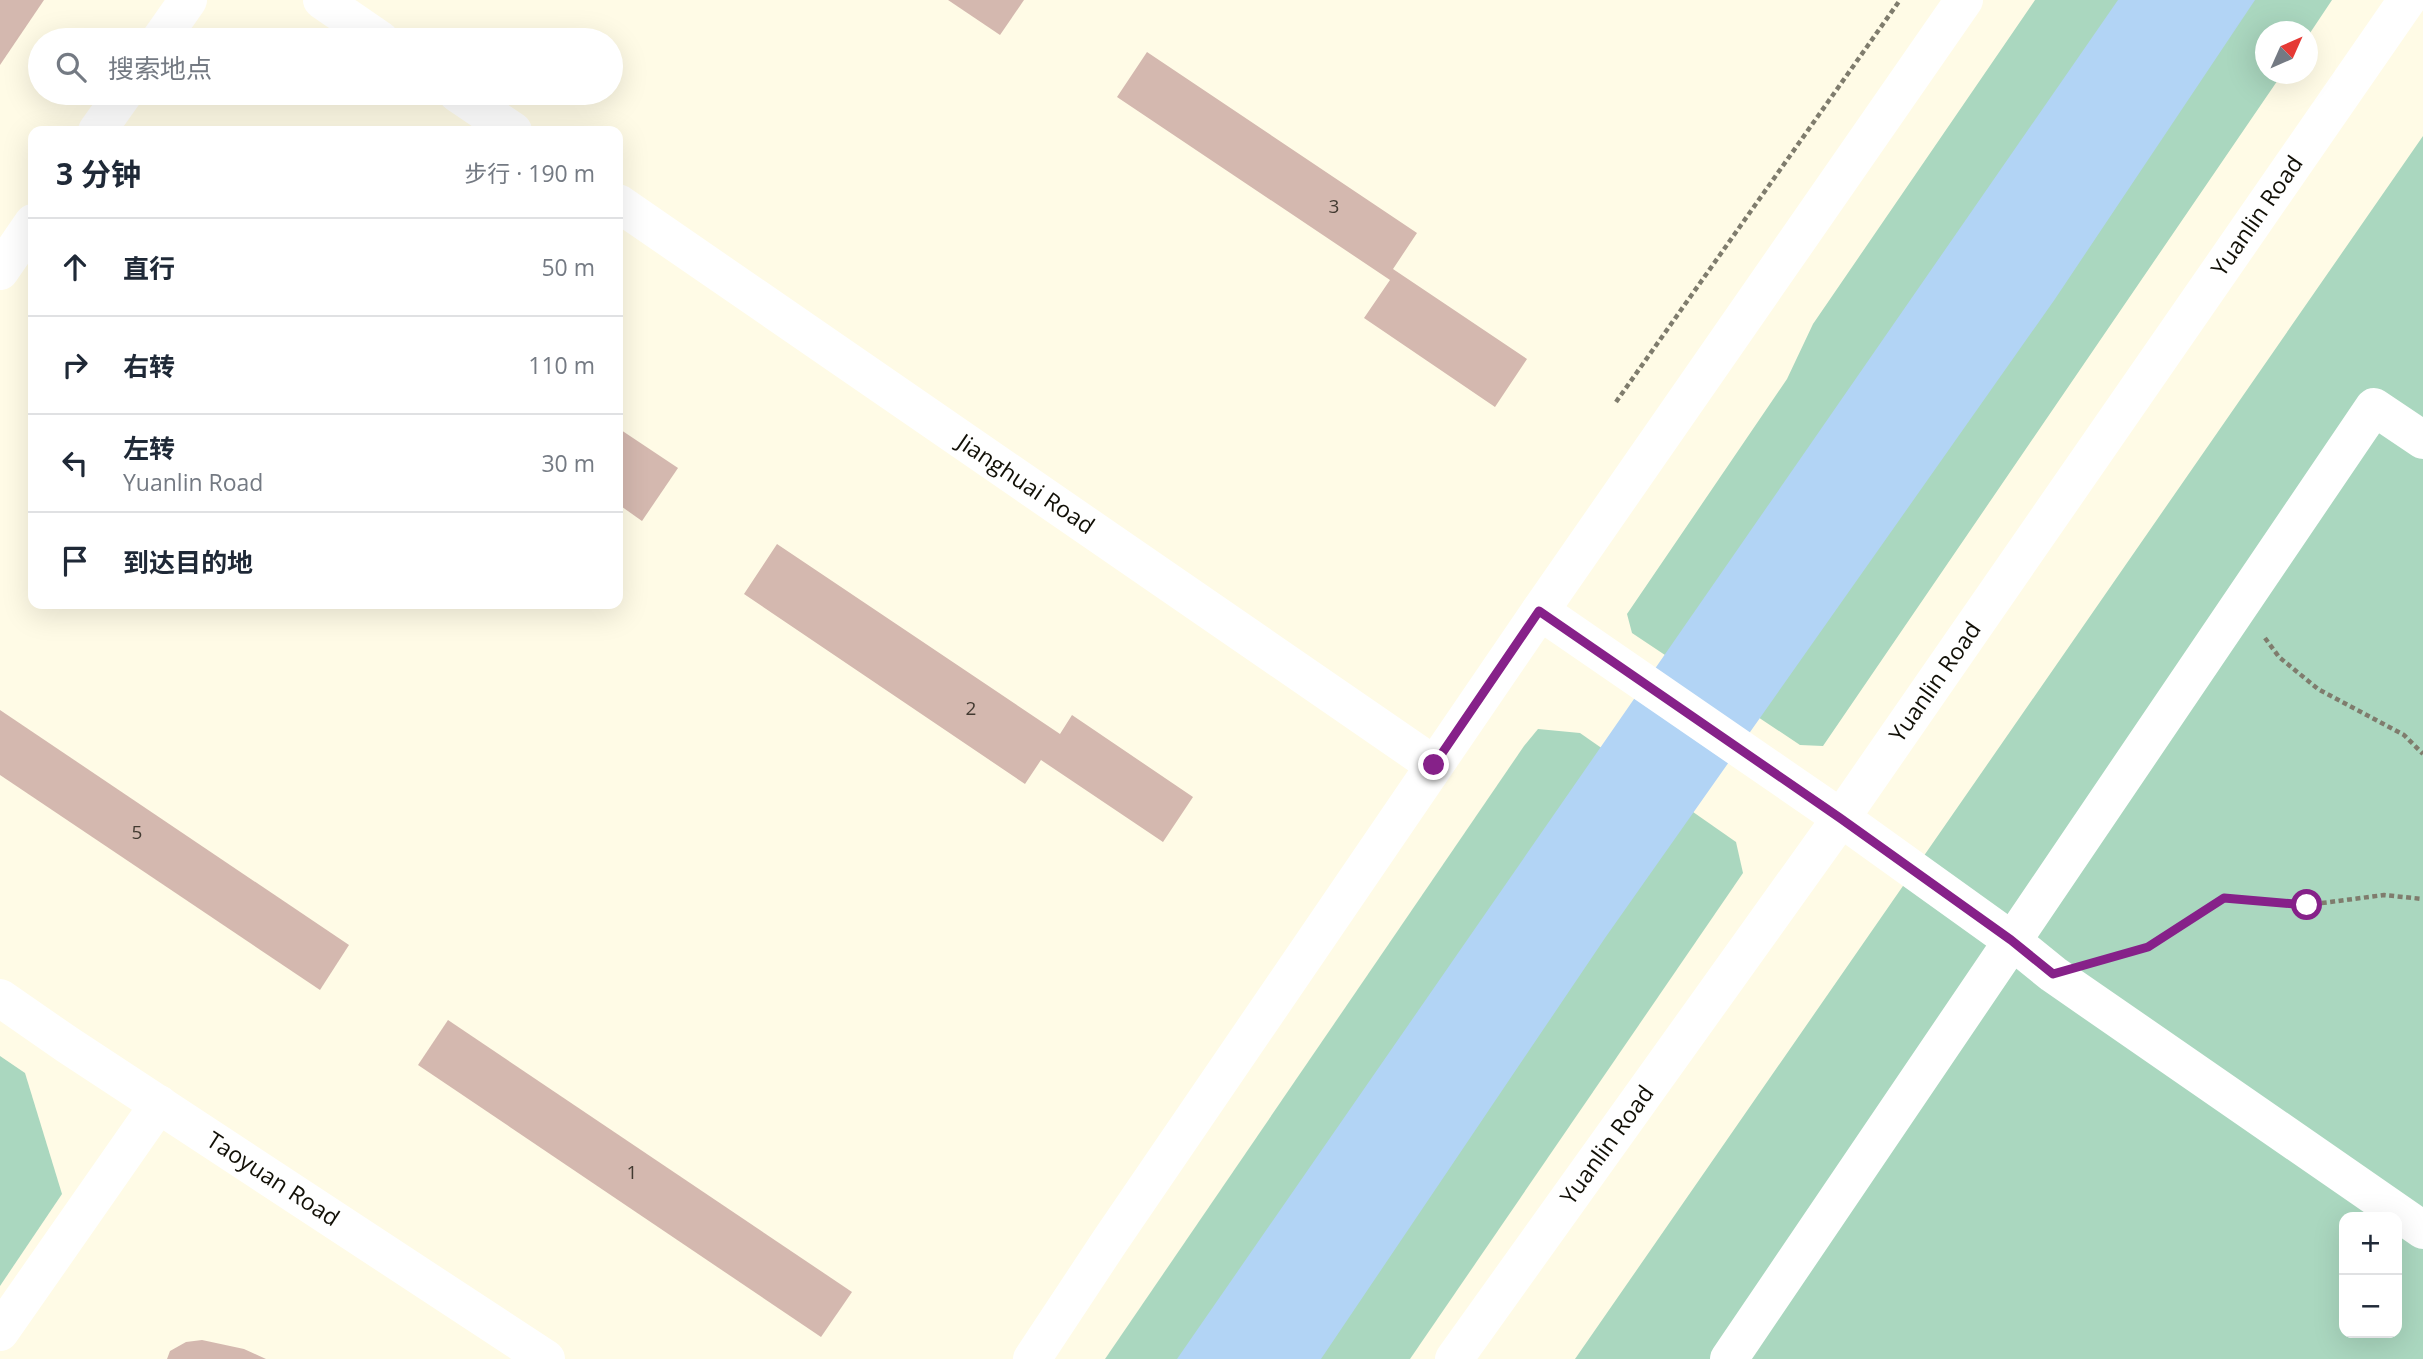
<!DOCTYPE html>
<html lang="zh">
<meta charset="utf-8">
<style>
body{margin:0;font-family:"Open Sans","Noto Sans SC",sans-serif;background:#f2f2f3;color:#1f2937}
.controls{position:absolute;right:21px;bottom:21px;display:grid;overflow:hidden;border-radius:14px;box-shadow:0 7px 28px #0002}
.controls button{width:63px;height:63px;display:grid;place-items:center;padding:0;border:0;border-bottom:2px solid #e0e1e3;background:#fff;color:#1f2937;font:35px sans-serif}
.compass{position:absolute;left:2255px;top:21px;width:63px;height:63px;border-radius:50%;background:#fff;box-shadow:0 7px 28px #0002;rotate:45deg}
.stop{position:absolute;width:21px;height:21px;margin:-16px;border:5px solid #862189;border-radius:50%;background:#fff}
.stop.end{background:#862189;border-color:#fff;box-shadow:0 2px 7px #0008}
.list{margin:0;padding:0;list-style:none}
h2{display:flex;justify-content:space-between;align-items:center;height:91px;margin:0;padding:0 28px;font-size:30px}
h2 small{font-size:23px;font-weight:400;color:#747a83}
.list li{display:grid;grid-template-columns:46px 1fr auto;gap:21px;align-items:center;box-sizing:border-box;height:98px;padding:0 28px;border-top:2px solid #e0e1e3}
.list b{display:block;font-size:26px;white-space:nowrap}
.list p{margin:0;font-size:23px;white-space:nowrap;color:#747a83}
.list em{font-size:23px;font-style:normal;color:#747a83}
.icon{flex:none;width:38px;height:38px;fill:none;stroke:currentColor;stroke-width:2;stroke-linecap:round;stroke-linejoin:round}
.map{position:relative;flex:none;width:2423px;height:1359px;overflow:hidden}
.search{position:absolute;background:#fff;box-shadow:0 7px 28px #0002;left:28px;top:28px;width:595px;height:77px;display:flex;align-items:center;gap:18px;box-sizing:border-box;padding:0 24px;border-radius:38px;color:#747a83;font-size:26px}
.panel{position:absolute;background:#fff;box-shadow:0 7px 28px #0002;left:28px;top:126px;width:595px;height:483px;border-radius:14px}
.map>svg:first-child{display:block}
.green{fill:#aad7bf;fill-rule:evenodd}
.water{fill:#b2d4f5}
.building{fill:#d4b8af}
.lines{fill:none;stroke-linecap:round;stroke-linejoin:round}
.path{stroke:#7f7c6d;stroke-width:4.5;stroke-dasharray:5 3.5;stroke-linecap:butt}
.minor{stroke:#fff;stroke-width:38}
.major{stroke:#fff;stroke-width:38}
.route{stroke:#862189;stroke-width:9}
.labels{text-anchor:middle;stroke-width:7;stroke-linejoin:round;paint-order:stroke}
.number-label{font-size:19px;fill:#423a31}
.street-label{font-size:23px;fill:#121007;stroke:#fff}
</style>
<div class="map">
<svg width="2423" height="1359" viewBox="0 0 2423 1359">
<rect width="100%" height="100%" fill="#fffbe6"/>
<g class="green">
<polygon points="2035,0 2332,0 2308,36 2308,32 2266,32 2266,74 2282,74 1823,746 1800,745 1632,633 1627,614 1787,379 1813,324"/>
<path d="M2423,136V1359H1575ZM2344,1217H2397V1333H2344Z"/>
<polygon points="1538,729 1580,733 1736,842 1743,873 1410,1359 1105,1359 1524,746"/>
<polygon points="0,1056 25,1073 62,1194 0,1286"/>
</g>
<polygon class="water" points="2118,0 2255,0 2055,299 1605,938 1321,1359 1177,1359"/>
<g class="building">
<polygon points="0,0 44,0 0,65"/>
<polygon points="948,0 1024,0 1000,35"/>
<polygon points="1147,52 1417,233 1393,269 1527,359 1495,407 1364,318 1390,280 1117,97"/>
<polygon points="618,428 678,468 642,521 618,504"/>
<polygon points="777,544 1060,734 1072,715 1193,797 1163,842 1041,760 1025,784 744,594"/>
<polygon points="0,710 349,945 320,990 0,775"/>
<polygon points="448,1020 852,1292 821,1337 418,1065"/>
<polygon points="202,1340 244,1349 266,1359 167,1359 170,1351 186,1342"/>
</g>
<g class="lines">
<g class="path">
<polyline points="1616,402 1900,0"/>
<polyline points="2265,638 2279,657 2318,689 2404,735 2423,754"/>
<polyline points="2101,961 2149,948 2224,898 2307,905 2384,895 2423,899"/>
</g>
<g class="minor">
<polyline points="322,0 380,40"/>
<polyline points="160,40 188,0"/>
<polyline points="457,93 513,131"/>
<polyline points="97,131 124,93"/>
<polyline points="618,203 1434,765"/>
<polyline points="0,271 33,223"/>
<polyline points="1540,611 1841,818 2011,940 2053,974 2423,1230"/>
<polyline points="0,998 68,1045 546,1359"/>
<polyline points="0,1332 159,1104"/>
<polyline points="1729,1359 2374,407 2423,440"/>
</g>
<g class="major">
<polyline points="1032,1359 1110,1241 1540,611 1964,0"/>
<polyline points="1454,1359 1841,818 2407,0"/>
</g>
</g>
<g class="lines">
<polyline class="route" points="1434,765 1539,611 1840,818 2011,940 2053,974 2148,947 2224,898 2307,905"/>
</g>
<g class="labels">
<g class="number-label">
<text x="1334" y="213">3</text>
<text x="971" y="715">2</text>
<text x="137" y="839">5</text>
<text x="632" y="1179">1</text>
</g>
<g class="street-label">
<text transform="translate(2257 216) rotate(-55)" y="8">Yuanlin Road</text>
<text transform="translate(1026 484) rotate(34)" y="8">Jianghuai Road</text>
<text transform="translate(1935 682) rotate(-55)" y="8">Yuanlin Road</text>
<text transform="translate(1607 1145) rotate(-54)" y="8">Yuanlin Road</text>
<text transform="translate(273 1179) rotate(33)" y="8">Taoyuan Road</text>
</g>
</g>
</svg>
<div class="controls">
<button>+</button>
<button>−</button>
</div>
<svg class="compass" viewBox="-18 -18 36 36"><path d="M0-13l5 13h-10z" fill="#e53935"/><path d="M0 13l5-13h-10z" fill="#747a83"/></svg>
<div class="stop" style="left:2307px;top:905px"></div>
<div class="stop end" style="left:1434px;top:765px"></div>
<div class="search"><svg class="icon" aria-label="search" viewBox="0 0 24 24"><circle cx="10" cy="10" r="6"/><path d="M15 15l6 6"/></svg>搜索地点</div>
<section class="panel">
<h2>3 分钟<small>步行 · 190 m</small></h2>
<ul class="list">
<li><svg class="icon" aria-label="ahead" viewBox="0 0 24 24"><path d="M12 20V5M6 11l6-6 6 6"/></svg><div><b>直行</b></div><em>50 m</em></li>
<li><svg class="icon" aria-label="right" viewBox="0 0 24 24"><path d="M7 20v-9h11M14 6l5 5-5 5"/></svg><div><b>右转</b></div><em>110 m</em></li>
<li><svg class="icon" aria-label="left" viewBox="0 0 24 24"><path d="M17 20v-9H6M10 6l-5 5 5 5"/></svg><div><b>左转</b><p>Yuanlin Road</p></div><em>30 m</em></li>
<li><svg class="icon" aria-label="arrive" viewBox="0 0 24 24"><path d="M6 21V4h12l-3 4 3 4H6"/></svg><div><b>到达目的地</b></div></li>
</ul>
</section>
</div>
